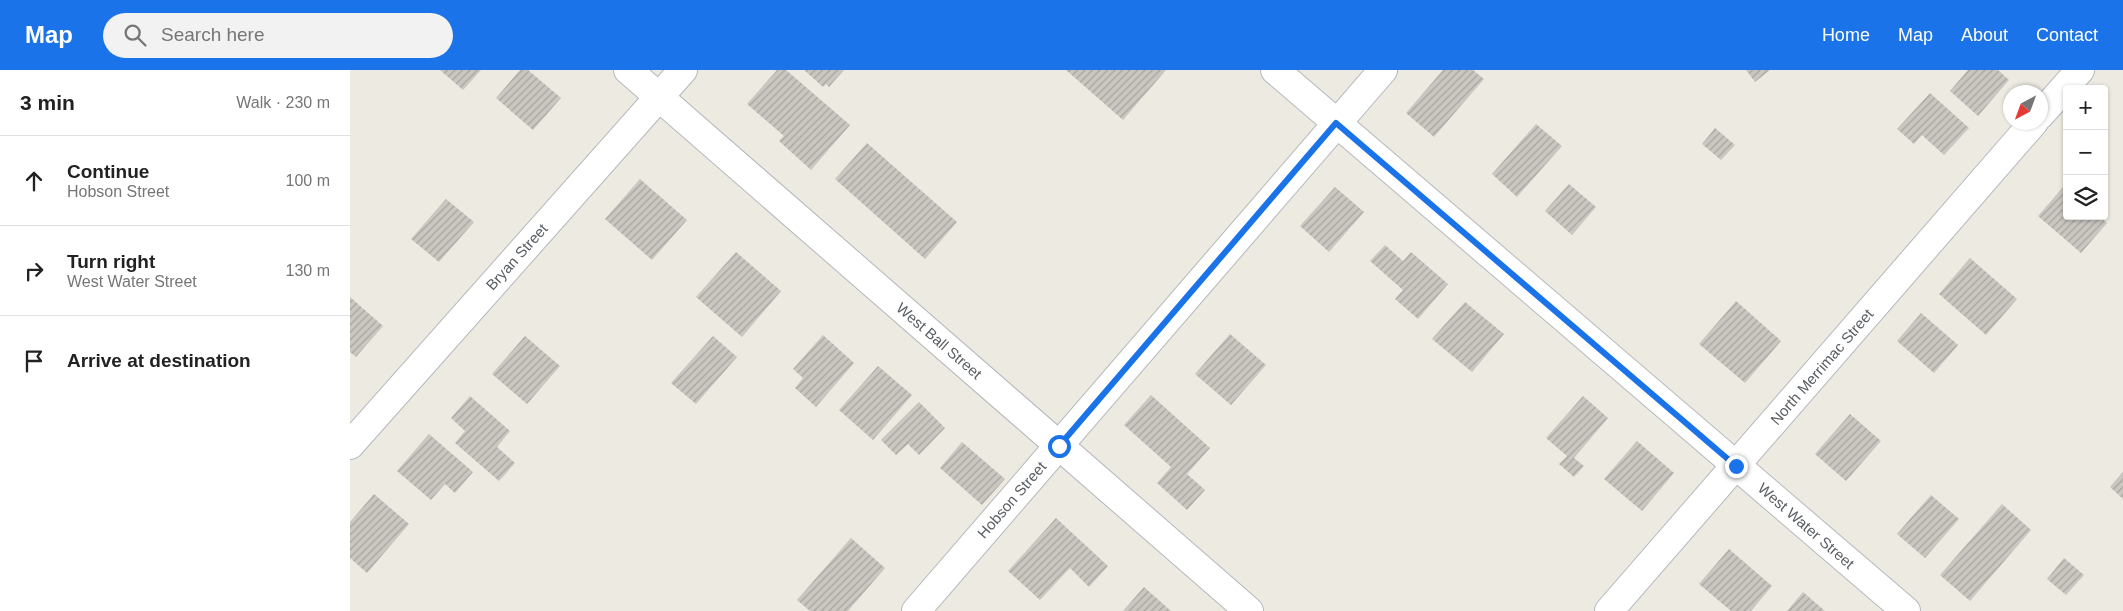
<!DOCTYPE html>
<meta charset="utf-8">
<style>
body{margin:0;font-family:Arial,sans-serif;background:#f2f2f2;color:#222}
.controls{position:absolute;right:15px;top:15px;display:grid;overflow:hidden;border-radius:5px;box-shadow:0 1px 4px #0004}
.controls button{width:45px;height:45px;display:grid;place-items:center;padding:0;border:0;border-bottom:1px solid #e0e0e0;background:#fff;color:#222;font:25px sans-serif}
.compass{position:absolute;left:1653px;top:15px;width:45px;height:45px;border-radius:50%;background:#fff;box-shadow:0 1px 4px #0004;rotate:221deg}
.stop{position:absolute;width:15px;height:15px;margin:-11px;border:4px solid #1a73e8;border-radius:50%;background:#fff}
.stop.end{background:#1a73e8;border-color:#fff;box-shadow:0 1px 5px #0008}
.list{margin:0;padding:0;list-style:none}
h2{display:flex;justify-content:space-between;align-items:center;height:65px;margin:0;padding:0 20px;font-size:21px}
h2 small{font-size:16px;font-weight:400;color:#767676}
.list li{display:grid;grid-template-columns:32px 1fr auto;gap:15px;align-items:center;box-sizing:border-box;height:90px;padding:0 20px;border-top:1px solid #e0e0e0}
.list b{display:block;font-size:19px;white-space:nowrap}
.list p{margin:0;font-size:16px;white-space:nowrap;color:#767676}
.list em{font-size:16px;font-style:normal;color:#767676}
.icon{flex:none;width:28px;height:28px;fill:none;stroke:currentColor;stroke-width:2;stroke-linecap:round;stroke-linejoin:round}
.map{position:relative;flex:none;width:1773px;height:541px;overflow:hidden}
header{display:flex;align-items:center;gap:30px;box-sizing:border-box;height:70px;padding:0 25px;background:#1a73e8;color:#fff}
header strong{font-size:24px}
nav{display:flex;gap:28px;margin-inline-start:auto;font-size:18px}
.search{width:350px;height:45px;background:#f2f2f2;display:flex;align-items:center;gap:12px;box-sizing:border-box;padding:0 18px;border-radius:28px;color:#767676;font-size:19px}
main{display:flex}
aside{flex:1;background:#fff}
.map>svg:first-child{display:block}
.building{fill:url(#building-hatch)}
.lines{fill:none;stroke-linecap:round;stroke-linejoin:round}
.minor-casing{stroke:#b4b8bc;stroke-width:30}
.minor{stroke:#fff;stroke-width:28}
.route{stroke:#1a73e8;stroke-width:6}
.labels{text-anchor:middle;stroke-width:4;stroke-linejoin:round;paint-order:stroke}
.street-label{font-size:15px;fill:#595e63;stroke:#fff}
</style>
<header>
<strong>Map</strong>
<div class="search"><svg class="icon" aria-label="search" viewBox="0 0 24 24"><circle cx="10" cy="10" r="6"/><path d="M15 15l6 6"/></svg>Search here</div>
<nav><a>Home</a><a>Map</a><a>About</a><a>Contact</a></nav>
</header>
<main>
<aside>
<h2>3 min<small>Walk · 230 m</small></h2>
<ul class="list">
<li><svg class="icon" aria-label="ahead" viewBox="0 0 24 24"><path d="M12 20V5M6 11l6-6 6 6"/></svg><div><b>Continue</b><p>Hobson Street</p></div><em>100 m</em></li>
<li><svg class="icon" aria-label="right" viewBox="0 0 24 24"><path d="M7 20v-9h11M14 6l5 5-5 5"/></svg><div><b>Turn right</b><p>West Water Street</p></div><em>130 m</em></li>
<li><svg class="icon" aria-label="arrive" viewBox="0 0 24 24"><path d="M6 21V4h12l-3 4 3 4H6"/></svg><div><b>Arrive at destination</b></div></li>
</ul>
</aside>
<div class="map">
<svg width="1773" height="541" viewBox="0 0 1773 541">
<defs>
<pattern id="building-hatch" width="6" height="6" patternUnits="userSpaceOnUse" patternTransform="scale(1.25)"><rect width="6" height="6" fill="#cac6c0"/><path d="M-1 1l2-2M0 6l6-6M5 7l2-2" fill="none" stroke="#a7a4a0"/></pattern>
</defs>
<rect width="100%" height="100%" fill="#edeae1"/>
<g class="building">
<polygon points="90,0 131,0 113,20"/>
<polygon points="170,0 178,0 211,28 183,60 146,28"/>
<polygon points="427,0 436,0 500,55 461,100 429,71 434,66 397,34"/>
<polygon points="454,0 494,0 479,17 476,14 473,17"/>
<polygon points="716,0 816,0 773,50"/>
<polygon points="1093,0 1123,0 1134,9 1084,67 1056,43"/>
<polygon points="1396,0 1420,0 1405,12"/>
<polygon points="1618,0 1648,0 1659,10 1628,46 1600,21"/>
<polygon points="1580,23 1619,58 1594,85 1572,65 1564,74 1547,59"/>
<polygon points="1186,54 1212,76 1167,127 1142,104"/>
<polygon points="1365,58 1385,75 1371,90 1352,74"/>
<polygon points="517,73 607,152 575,189 485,109"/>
<polygon points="290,109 337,150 302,190 255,149"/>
<polygon points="1219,114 1246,137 1222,165 1195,141"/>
<polygon points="1714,116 1717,118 1717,146 1749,146 1757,153 1731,183 1688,146"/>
<polygon points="985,117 1014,142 979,182 950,156"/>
<polygon points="96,129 124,152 89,192 61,169"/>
<polygon points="1035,175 1053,191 1061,182 1098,214 1068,249 1045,229 1053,220 1020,191"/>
<polygon points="386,182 431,221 392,267 346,227"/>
<polygon points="1620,188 1667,229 1636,265 1589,224"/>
<polygon points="0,227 33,256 6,287 0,282"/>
<polygon points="1386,231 1431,271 1395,313 1349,274"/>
<polygon points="1115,232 1154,264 1122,302 1082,269"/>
<polygon points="1571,243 1608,275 1584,303 1547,271"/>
<polygon points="880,264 916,295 881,335 845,304"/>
<polygon points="473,265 504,293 466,337 445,318 453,308 443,299"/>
<polygon points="175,266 210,296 177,334 142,304"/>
<polygon points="363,266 387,287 346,334 321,313"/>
<polygon points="528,296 562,325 523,370 489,340"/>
<polygon points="801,325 860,378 837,404 855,420 837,440 807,413 821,397 774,355"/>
<polygon points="120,326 160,361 147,377 165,393 149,411 105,373 115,361 101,348"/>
<polygon points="1233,326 1258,348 1224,388 1234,396 1224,407 1209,394 1217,386 1196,368"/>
<polygon points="569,332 595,358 569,385 558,374 546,385 531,370"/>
<polygon points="1500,344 1531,371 1496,411 1465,384"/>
<polygon points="79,364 123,402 105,423 95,414 81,430 47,401"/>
<polygon points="1287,371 1324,403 1292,441 1254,409"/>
<polygon points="612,372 655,409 632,435 590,398"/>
<polygon points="1773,402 1773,429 1760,417"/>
<polygon points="24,424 59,454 17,503 0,488 0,452"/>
<polygon points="1581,425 1609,449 1575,488 1547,464"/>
<polygon points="1652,434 1681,460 1620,531 1590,505"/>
<polygon points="706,448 758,496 739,517 720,498 690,530 658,501"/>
<polygon points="501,468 535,498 498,541 460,541 447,530"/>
<polygon points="1379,479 1422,516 1401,541 1381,541 1349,514"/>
<polygon points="1714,488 1734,505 1716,525 1697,509"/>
<polygon points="794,517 821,541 773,541"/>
<polygon points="1453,522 1475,541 1437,541"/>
</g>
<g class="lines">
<g class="minor-casing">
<g id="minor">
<polyline points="278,0 899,541"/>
<polyline points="925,0 1556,541"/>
<polyline points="1690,45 1730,0"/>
<polyline points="0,375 333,0"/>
<polyline points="566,541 1033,0"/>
<polyline points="1259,541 1684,52"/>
</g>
</g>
<use href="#minor" class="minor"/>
</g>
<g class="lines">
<polyline class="route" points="709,376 986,53 1386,396"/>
</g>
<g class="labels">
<g class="street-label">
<text transform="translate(167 187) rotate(-48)" y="5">Bryan Street</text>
<text transform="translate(589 271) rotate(41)" y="5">West Ball Street</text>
<text transform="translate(1472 297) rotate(-49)" y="5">North Merrimac Street</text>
<text transform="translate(662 430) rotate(-49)" y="5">Hobson Street</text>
<text transform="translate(1456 456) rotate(41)" y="5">West Water Street</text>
</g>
</g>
</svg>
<div class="controls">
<button>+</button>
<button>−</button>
<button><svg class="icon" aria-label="layers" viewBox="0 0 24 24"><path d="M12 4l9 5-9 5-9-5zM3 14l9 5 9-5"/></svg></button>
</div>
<svg class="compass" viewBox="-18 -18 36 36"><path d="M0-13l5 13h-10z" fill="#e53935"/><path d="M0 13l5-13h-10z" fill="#767676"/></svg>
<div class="stop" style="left:709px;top:376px"></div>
<div class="stop end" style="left:1386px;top:396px"></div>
</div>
</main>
